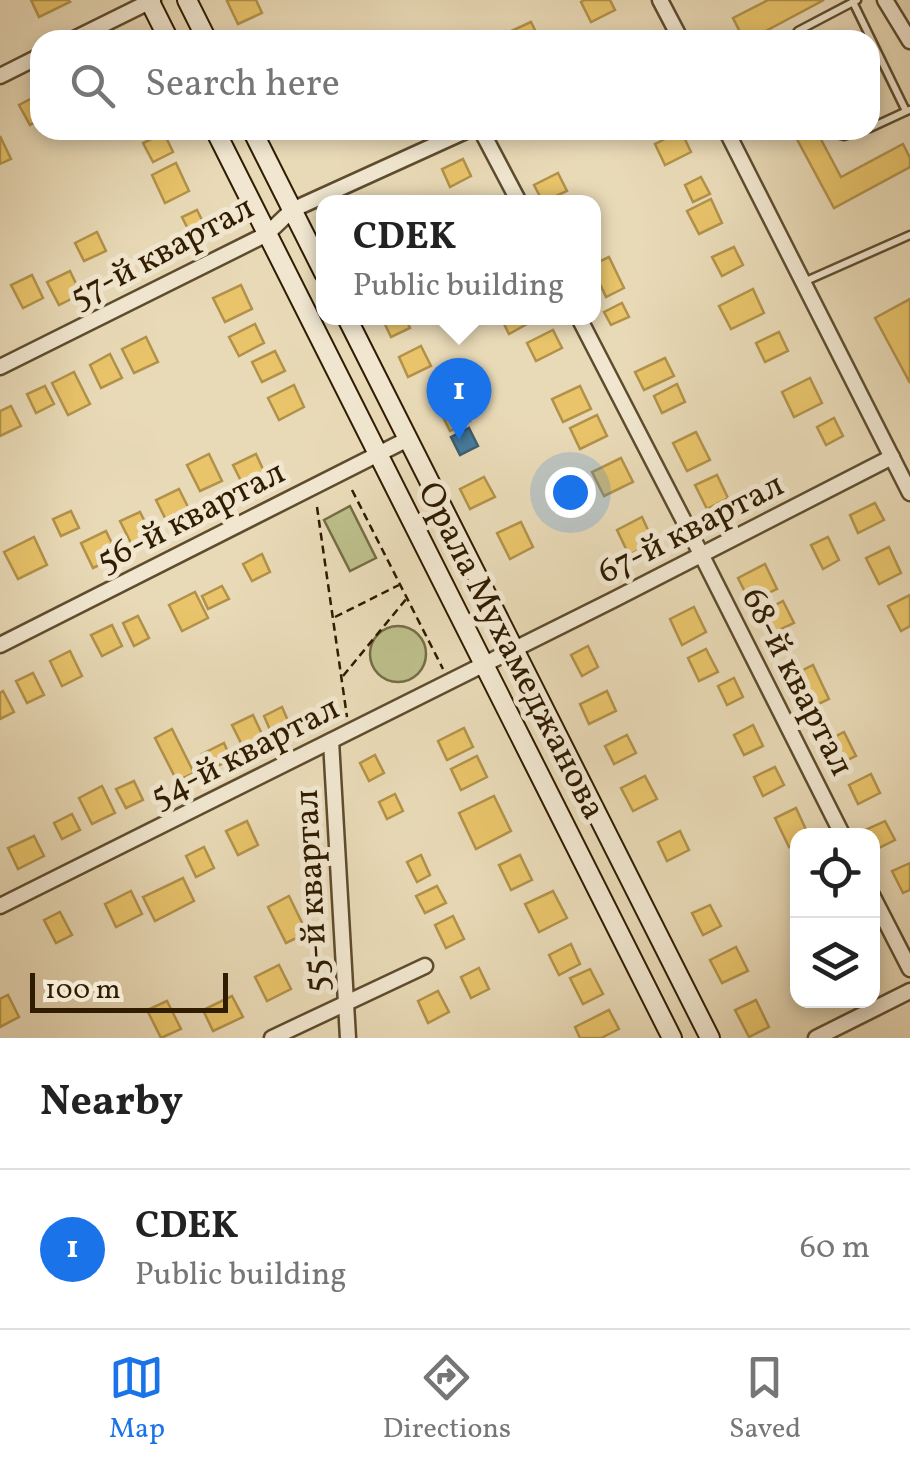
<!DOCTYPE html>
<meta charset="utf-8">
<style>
body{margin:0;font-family:Vollkorn,serif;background:#f2f2f2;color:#222}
.controls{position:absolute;right:30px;bottom:30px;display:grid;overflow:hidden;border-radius:20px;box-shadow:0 5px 15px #0003}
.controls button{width:90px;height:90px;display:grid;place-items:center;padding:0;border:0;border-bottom:2px solid #e0e0e0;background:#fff;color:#222;font:50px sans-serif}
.scale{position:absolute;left:30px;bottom:25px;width:198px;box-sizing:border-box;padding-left:10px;border:5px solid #301c00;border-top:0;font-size:28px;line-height:35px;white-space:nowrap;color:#301c00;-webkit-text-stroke:8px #f1e7d0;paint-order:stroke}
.you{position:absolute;left:570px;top:492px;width:35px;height:35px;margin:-25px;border:8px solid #fff;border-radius:50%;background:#1a73e8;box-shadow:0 0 0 15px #1a73e833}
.badge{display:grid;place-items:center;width:65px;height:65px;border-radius:50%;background:#1a73e8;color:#fff;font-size:32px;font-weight:700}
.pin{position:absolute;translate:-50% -82px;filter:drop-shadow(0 2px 5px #0008)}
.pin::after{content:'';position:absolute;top:52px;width:35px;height:30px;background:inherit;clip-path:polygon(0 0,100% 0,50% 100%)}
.popup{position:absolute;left:316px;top:195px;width:285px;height:130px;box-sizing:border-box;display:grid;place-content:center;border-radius:20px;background:#fff;filter:drop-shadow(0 2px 8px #0005);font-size:32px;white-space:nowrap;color:#767676}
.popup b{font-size:38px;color:#222}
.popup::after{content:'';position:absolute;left:50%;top:100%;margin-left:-20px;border:20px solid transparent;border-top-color:#fff}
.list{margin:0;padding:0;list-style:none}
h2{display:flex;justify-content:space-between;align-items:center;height:130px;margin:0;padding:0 40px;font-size:42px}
h2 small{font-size:32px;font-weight:400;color:#767676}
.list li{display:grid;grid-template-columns:65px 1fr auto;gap:30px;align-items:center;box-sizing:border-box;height:160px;padding:0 40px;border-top:2px solid #e0e0e0}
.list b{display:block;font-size:38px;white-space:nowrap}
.list p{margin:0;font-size:32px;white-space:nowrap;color:#767676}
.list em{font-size:32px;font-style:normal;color:#767676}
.icon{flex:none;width:55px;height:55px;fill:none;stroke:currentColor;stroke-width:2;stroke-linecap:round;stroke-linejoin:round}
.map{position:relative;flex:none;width:910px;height:1038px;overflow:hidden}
.search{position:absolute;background:#fff;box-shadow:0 5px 15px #0003;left:30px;right:30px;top:30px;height:110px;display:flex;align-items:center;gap:25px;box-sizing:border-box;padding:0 35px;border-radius:30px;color:#767676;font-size:38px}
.sheet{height:290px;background:#fff}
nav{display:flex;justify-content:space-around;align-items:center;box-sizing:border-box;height:140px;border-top:2px solid #e0e0e0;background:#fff;font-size:28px;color:#767676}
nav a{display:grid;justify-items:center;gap:5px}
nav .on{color:#1a73e8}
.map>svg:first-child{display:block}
.green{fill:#bcbe8a;stroke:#766d45;stroke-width:2.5}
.homes{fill:#e9c46a;stroke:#b2924a;stroke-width:2.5}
.public{fill:#457b9d;stroke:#3f5e6e;stroke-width:2.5}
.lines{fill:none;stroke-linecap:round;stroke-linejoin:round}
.lane-casing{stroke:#5e4c2e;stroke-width:11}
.street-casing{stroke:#5e4c2e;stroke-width:19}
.secondary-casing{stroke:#301c00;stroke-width:22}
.path{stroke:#301c00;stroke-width:2.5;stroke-dasharray:8 5;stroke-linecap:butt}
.lane{stroke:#f1e7d0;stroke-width:6}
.street{stroke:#f1e7d0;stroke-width:14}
.secondary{stroke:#f1e7d0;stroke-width:18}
.labels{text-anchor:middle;stroke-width:10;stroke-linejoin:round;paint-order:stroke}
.street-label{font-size:35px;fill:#301c00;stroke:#f1e7d0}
</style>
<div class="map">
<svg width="910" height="1038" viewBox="0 0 910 1038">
<rect width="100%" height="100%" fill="#e9dab7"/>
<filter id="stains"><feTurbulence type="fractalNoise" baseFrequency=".002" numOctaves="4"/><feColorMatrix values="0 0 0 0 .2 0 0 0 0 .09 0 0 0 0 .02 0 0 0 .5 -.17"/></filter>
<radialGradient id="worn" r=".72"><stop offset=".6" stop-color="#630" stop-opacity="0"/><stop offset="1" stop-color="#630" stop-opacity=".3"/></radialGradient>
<g class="green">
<polygon points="350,506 376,558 350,571 324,520"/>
<circle cx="398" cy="654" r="28"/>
</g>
<g class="homes">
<polygon points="31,0 68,0 70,2 39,17"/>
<polygon points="229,0 256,0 262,13 238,24 227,1"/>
<polygon points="584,0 610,0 615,10 591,22 581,2"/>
<polygon points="768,0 824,0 764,32 768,40 744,40 733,18"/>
<polygon points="531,22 540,40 513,40 509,32"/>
<polygon points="40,94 40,119 30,125 19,105"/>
<polygon points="792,130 816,130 841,177 903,144 910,158 910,167 834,208"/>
<polygon points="681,131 691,152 665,165 655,144"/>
<polygon points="164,133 173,152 153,162 143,143"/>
<polygon points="0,136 11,159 0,164"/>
<polygon points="463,159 471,176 450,187 442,169"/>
<polygon points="176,163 189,191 165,203 152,175"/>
<polygon points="558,173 567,191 543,202 534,185"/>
<polygon points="701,177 710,194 693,202 685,185"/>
<polygon points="711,199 722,223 699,234 687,211"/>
<polygon points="197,210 206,228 191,235 182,217"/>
<polygon points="97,232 106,251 84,261 75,243"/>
<polygon points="734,247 743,265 722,276 712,257"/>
<polygon points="609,257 624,288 606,297 594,271 594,264"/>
<polygon points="70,271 81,294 59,305 47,282"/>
<polygon points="32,275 43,298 23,308 11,285"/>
<polygon points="241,285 252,309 225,322 213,298"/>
<polygon points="753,289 764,313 731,329 719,306"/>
<polygon points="910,299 910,383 875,318"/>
<polygon points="622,303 629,317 611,325 604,312"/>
<polygon points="382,318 405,318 410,328 391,337"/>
<polygon points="501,318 524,318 527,324 509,334"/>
<polygon points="255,324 264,343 239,356 229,337"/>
<polygon points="553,330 562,348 536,361 527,343"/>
<polygon points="779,332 788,351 765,362 756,343"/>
<polygon points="146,337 158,362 134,373 122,349"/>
<polygon points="421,346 431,366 408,377 399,357"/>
<polygon points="275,351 285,371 262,382 252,362"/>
<polygon points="110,354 122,378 101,388 90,365"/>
<polygon points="665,358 674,376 644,390 635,372"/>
<polygon points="74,372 90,404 68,415 52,383"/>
<polygon points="810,378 822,403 794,417 782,392"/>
<polygon points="677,384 685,402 662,413 654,396"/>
<polygon points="294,385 304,407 279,420 268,398"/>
<polygon points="45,386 54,404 36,413 27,394"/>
<polygon points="580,386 591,409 563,422 552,399"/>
<polygon points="459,400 470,421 450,431 439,409"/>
<polygon points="11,406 21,426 0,436 0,411"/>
<polygon points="597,415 607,436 580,449 570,428"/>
<polygon points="834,418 843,436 826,445 817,427"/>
<polygon points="696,432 710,460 687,471 673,443"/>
<polygon points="209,454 222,481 200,491 187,465"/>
<polygon points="256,454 267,478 245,489 233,465"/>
<polygon points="621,458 633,482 604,496 592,472"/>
<polygon points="717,475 728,498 707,509 695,485"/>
<polygon points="484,477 495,497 470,509 460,489"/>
<polygon points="179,489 190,511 167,522 156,500"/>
<polygon points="875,503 884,520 858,533 850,515"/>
<polygon points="71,511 79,528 61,536 53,519"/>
<polygon points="140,512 152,536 132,545 120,521"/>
<polygon points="642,517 654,543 629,555 617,530"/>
<polygon points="521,522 533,547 510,559 497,533"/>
<polygon points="106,531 118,556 93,568 81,543"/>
<polygon points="34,537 47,565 18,579 4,552"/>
<polygon points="828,537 839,560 823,569 811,545"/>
<polygon points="889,547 901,573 879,584 866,558"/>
<polygon points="262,554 270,572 252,581 243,564"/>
<polygon points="765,564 777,589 750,602 738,578"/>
<polygon points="222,586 229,599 208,609 202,596"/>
<polygon points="195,592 208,618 182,631 169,605"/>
<polygon points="910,595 910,626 901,631 888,606"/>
<polygon points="783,601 794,623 775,632 764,611"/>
<polygon points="694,607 706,632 682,645 670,619"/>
<polygon points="138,616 149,638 134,646 123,623"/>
<polygon points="112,625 122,646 102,656 91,635"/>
<polygon points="588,646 598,667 582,676 571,655"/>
<polygon points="706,649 718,672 699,681 688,658"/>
<polygon points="70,651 82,676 62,686 50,661"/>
<polygon points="813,665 829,699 804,711 787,678"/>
<polygon points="33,673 44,695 27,703 16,681"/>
<polygon points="734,678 743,697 727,705 718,686"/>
<polygon points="3,691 14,712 0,719 0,693"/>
<polygon points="607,691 616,711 589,724 580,704"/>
<polygon points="282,707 289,723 271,732 264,716"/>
<polygon points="253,715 266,743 246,753 232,725"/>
<polygon points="753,725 763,746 744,755 734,735"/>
<polygon points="464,728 473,747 447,760 438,741"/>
<polygon points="172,729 194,773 177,781 155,738"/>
<polygon points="844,732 856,756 835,766 823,743"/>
<polygon points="627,735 636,753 614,764 605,746"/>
<polygon points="224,743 231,759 210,770 202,754"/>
<polygon points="375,755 384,773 369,781 360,763"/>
<polygon points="477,756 487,777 461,790 451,769"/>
<polygon points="775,767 784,785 763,796 754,777"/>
<polygon points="871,774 880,793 858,804 849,785"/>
<polygon points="645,776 657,799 633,811 621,788"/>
<polygon points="134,781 143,800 126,808 116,789"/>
<polygon points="102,786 115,813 92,824 79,798"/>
<polygon points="395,794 403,811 387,819 379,802"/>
<polygon points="494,796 511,831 476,849 459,813"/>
<polygon points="796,808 809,836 798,836 798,842 789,847 775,818"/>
<polygon points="72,814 80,830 62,839 54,823"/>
<polygon points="247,821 258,845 238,855 226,831"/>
<polygon points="885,821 895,840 875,850 872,836 868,836 865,830"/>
<polygon points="680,831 689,850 667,861 658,842"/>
<polygon points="34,836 44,856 18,869 8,848"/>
<polygon points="204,847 214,868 196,877 186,856"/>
<polygon points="421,855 430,875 417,882 407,862"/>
<polygon points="520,855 532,880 511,890 499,865"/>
<polygon points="910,863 910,890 903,893 892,871"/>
<polygon points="183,878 194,901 155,921 143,897"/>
<polygon points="437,886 446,903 425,913 416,896"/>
<polygon points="131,891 142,914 116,927 105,904"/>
<polygon points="553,891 567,918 539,932 525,904"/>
<polygon points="289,896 307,933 286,943 268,907"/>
<polygon points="710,905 721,926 703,935 692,913"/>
<polygon points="60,912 72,935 56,943 44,920"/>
<polygon points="453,916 464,939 446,948 435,925"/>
<polygon points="571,944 580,964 559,975 549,955"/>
<polygon points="736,947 748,971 722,983 710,960"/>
<polygon points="279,965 291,989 267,1001 255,977"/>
<polygon points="479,968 489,989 471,998 461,977"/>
<polygon points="590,969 603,994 583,1004 570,978"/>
<polygon points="438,991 449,1012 428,1023 418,1001"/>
<polygon points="8,995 19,1017 0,1027 0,999"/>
<polygon points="232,996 243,1017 213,1031 203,1010"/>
<polygon points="756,1000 769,1027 749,1037 735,1010"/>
<polygon points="167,1001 181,1029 161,1038 147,1010"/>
<polygon points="609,1010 619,1029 601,1038 580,1038 575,1027"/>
</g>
<polygon class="public" points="469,428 478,446 460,455 451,437"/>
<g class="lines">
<g class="lane-casing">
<g id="lane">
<polyline points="853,2 906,111"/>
<polyline points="792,40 798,31 857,0"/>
<polyline points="870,128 909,110"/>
<polyline points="830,130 832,133 844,136 864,130"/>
<polyline points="806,281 910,235"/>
</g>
</g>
<g class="street-casing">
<g id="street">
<polyline points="660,0 681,40"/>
<polyline points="885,0 910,41"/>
<polyline points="72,40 153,0"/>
<polyline points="0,76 40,56"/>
<polyline points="481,130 519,202"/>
<polyline points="726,130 910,493"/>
<polyline points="579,318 701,554 843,836"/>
<polyline points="0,367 267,234 292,210 468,130"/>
<polyline points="0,645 408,439"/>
<polyline points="331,741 348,1038"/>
<polyline points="872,895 910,969"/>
<polyline points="0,906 613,600 892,457"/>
<polyline points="272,1038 425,966"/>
<polyline points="816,1038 910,991"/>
</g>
</g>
<g class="secondary-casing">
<g id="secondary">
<polyline points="149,0 169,40"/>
<polyline points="187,0 207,40"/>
<polyline points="215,130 672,1038"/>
<polyline points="252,130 324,273"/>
<polyline points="347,318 710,1038"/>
</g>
</g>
<g class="path">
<polyline points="352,490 443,669"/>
<polyline points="317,507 347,717"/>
<polyline points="335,617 399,585"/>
<polyline points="343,676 407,598"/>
</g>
<use href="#lane" class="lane"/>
<use href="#street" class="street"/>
<use href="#secondary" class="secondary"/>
</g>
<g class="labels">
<g class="street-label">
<text transform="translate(161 251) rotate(-28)" y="12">57-й квартал</text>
<text transform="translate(190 515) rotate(-27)" y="12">56-й квартал</text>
<text transform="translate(690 527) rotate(-27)" y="12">67-й квартал</text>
<text transform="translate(513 650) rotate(63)" y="12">Орала Мухамеджанова</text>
<text transform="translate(799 681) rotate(63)" y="12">68-й квартал</text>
<text transform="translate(244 751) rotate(-27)" y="12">54-й квартал</text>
<text transform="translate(310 891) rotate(-93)" y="12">55-й квартал</text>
</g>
</g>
<rect width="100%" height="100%" filter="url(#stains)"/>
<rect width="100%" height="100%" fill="url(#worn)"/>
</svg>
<div class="controls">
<button><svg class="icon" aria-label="locate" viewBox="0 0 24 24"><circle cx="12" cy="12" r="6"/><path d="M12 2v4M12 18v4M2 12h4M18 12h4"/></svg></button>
<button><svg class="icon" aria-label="layers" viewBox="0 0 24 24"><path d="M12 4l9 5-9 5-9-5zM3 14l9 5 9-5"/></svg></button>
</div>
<div class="scale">100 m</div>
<div class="you"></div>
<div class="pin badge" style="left:459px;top:440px">1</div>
<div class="popup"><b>CDEK</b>Public building</div>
<div class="search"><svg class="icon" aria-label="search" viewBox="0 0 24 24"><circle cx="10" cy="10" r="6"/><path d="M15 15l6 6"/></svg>Search here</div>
</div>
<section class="sheet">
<h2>Nearby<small></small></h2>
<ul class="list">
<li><span class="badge">1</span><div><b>CDEK</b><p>Public building</p></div><em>60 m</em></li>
</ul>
</section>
<nav>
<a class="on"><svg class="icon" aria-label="map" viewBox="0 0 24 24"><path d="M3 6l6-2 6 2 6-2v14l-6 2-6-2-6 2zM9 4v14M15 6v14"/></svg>Map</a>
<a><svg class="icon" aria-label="directions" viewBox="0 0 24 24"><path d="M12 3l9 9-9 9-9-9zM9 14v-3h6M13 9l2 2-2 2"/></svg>Directions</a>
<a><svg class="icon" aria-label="saved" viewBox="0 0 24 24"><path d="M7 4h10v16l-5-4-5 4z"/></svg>Saved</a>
</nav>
